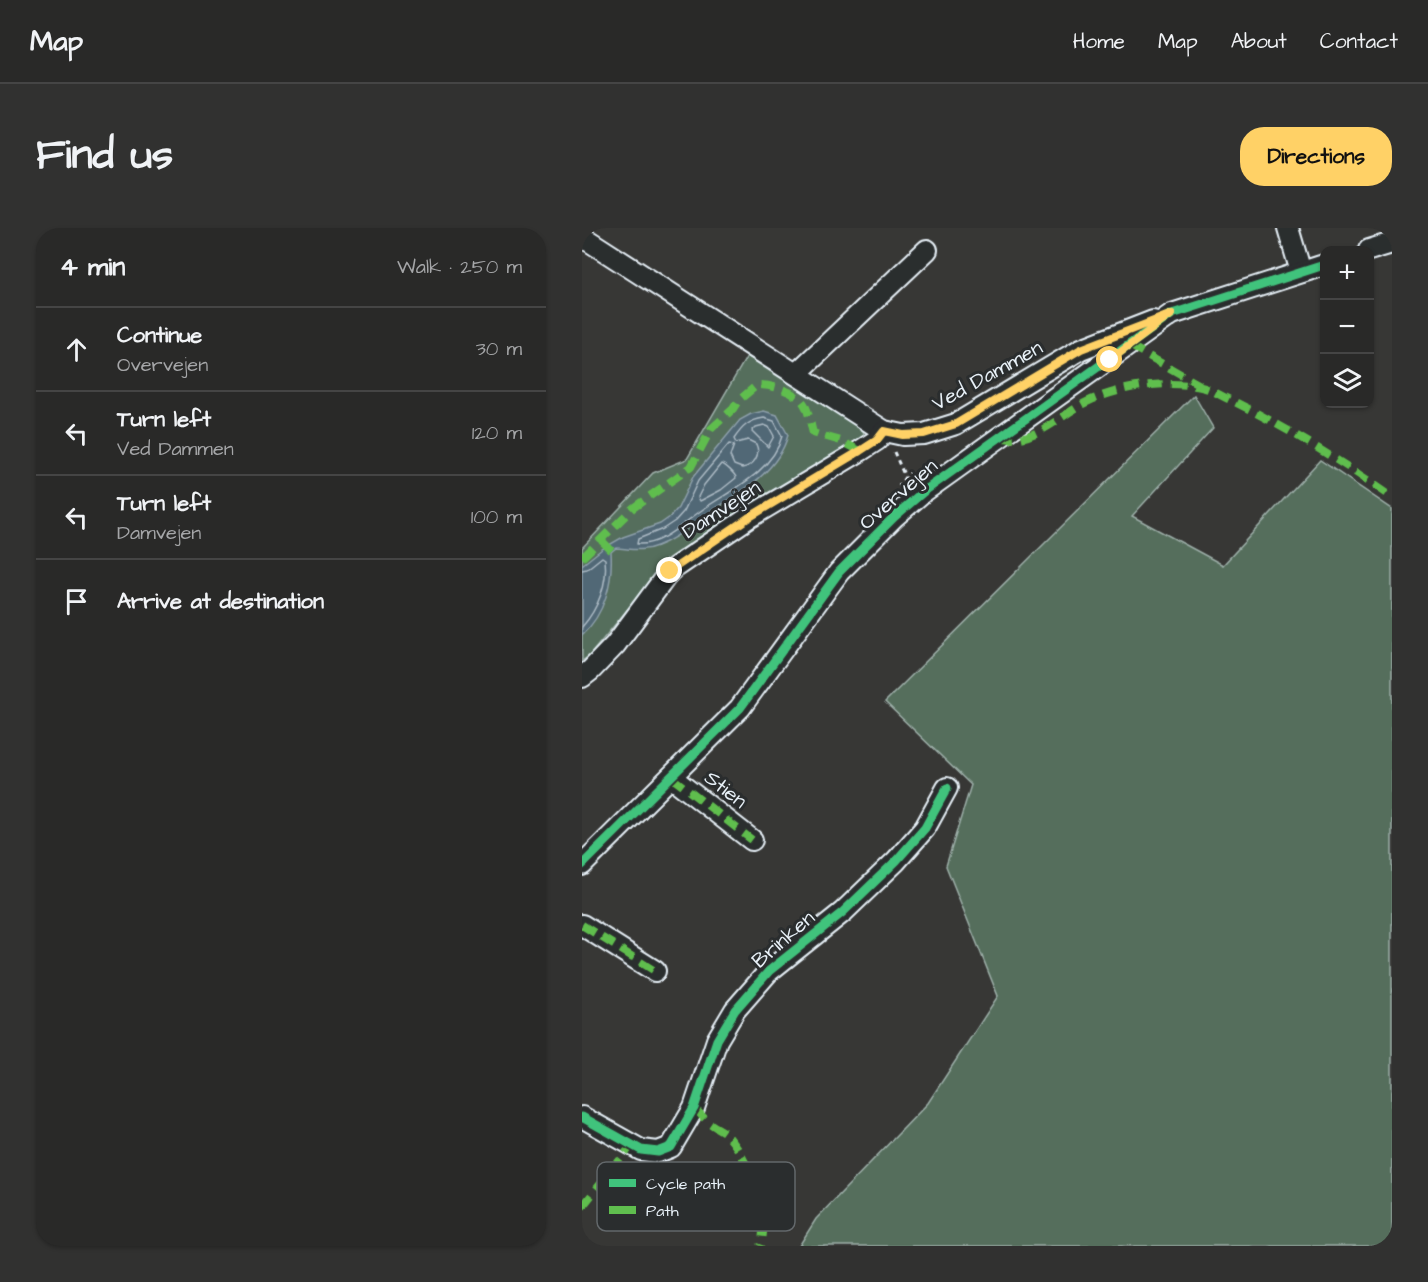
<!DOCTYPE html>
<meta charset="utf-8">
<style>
body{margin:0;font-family:"Architects Daughter",sans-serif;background:#313130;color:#f1f3f6}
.controls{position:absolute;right:18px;top:18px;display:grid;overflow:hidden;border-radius:12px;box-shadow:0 2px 4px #0004}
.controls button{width:54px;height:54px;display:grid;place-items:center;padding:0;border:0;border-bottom:2px solid #454545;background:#292928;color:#f1f3f6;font:30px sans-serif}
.stop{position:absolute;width:18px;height:18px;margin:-14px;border:4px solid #ffd166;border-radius:50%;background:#fff}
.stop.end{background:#ffd166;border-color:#fff;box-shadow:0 2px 6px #0008}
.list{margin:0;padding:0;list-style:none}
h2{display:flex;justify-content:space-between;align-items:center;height:78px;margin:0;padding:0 24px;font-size:26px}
h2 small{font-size:20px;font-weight:400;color:#a5a6a8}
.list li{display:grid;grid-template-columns:39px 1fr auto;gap:18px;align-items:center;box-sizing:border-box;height:84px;padding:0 24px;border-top:2px solid #454545}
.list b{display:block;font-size:22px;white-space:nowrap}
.list p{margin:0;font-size:20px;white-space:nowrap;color:#a5a6a8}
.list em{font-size:20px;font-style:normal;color:#a5a6a8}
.icon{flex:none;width:33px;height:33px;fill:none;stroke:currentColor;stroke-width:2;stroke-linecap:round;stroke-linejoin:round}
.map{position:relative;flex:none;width:810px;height:1018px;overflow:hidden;border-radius:24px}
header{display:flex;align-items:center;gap:36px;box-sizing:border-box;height:84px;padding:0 30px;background:#292928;border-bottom:2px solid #454545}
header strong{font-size:28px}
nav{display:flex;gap:33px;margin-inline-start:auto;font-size:21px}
.intro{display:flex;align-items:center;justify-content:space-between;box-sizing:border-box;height:144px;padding:0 36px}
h1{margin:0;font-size:42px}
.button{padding:15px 27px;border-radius:24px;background:#ffd166;color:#111;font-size:21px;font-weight:700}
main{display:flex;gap:36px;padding:0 36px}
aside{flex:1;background:#292928;border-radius:24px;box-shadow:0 2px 4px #0004}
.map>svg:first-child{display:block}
.green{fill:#556e5c;stroke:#9eb0aa;stroke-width:1.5}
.water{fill:#516876;stroke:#8d9faa;stroke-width:1.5}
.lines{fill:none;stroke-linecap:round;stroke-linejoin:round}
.shore{stroke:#acbac4;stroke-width:1.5}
.minor-casing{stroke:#e8f1f8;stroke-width:24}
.path{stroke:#e8f1f8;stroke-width:3;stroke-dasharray:4.5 4.5;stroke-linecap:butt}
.minor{stroke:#2a2d2e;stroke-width:20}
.quiet{stroke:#5fbe4e;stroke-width:8;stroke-dasharray:15 8;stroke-linecap:butt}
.cycleway-casing{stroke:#2a2d2e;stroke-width:13}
.cycleway{stroke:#40c37c;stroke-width:9}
.route{stroke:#ffd166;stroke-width:8}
.labels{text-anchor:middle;stroke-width:6;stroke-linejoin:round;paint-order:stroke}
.street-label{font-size:21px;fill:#e8f1f8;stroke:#2a2d2e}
.key{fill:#2a2d2e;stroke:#63686b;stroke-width:1.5}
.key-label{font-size:16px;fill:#e8f1f8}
</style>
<header>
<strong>Map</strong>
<nav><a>Home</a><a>Map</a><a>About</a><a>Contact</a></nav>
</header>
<div class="intro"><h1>Find us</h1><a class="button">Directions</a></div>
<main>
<aside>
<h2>4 min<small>Walk · 250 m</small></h2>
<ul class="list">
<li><svg class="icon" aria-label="ahead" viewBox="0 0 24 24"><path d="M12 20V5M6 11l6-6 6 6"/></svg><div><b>Continue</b><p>Overvejen</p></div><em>30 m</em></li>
<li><svg class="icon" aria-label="left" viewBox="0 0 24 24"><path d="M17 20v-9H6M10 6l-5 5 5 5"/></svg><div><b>Turn left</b><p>Ved Dammen</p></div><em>120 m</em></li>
<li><svg class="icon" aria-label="left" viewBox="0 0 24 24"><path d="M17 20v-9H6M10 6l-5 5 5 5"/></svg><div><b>Turn left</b><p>Damvejen</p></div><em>100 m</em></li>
<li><svg class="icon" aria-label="arrive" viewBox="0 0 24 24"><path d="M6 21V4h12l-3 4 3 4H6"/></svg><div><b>Arrive at destination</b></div></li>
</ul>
</aside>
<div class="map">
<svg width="810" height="1018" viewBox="0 0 810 1018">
<rect width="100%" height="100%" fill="#373735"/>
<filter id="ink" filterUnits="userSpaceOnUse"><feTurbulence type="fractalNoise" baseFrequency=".0167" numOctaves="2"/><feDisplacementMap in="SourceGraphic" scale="12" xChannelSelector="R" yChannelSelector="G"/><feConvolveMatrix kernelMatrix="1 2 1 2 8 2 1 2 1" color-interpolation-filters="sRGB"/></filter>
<g filter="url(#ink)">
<g class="green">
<polygon points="165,128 280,197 282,207 273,217 76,344 8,427 0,433 0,320 71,245 105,231"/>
<polygon points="612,167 631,200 550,288 641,337 738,232 810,281 810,1018 217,1018 234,991 346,875 416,768 364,638 389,557 303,474"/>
</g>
<path class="water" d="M182,183L195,187L206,207C196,245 156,266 125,286C109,297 94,311 75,318C61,324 49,321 34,320L29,324C31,354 23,386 0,407V337L20,321L41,309L78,296L88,289L96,280L111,249L158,192L169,186Z"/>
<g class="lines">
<g class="shore">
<path d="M182,190L192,193L200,208C191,244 147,263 120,282C101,295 79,318 55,316L56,311L81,301L93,293L102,283L116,253L147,216L152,217L148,228L152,237L160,240C172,238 179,227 174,216L166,212L154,215L152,211C160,199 167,192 182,190Z"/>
<polygon points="182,197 187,199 192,208 186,219 170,203 174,199"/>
<path d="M139,236C143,236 154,247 154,250L139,262L118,273L116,269L122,257Z"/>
<path d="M0,342L5,341L20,329L23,331C26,355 16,381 0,399"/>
</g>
<g class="minor-casing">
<g id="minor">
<polyline points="706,0 719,44"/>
<polyline points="7,13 302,203 321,207 342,206 374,196 499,121 571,93"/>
<polyline points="787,22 810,15"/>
<polyline points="214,146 345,22"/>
<polyline points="0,449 9,442 33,417 88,343 166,290 278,223 295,212 302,203"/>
<polyline points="89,549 170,612"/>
<polyline points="0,637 158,480 257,344 312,289 341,264 590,86 742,37"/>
<polyline points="0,697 73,743"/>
<polyline points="0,889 59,922 76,924 89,919 112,880 135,812 153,782 187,743 261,684 314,633 343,600 365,560"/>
</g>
</g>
<polyline class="path" points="312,224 323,249 317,258"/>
<use href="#minor" class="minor"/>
<g class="quiet">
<polyline points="547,117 618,157"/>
<path d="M417,209C451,219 478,186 507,173C542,158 582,152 619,159C630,161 642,170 653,174C707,201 760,234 810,269"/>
<polyline points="19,312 34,327"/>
<path d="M0,330L51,280L109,239L129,201L151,181L156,173L175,157C190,157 209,162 220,173C227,181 228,195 231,205L259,213L278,223"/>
<polyline points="89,549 170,612"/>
<polyline points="0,697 73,743"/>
<path d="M112,880C118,885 123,892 129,896C134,900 140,902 144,906C165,926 190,991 178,1018"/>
<polyline points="0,979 50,917"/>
</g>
<g class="cycleway-casing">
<g id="cycleway">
<polyline points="0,637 158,480 257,344 312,289 341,264 590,86 742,37"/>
<polyline points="0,889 59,922 76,924 89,919 112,880 135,812 153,782 187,743 261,684 314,633 343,600 365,560"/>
</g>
</g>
<use href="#cycleway" class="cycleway"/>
</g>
</g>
<g class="lines" filter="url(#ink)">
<polyline class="route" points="88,343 166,290 278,223 295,212 302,203 321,207 342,206 374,196 499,121 590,86 528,132"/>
</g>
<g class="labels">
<g class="street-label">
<text transform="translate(405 147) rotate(-29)" y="7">Ved Dammen</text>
<text transform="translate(316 266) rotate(-41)" y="7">Overvejen</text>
<text transform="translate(139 281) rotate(-33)" y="7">Damvejen</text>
<text transform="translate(144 561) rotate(38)" y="7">Stien</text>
<text transform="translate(201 711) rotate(-41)" y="7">Brinken</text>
</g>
</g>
<rect x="15" y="934" width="198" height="69" rx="9" class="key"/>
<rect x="27" y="951" width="27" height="8" fill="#40c37c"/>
<rect x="27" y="978" width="27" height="8" fill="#5fbe4e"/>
<g class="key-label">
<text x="64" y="961">Cycle path</text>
<text x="64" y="988">Path</text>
</g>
</svg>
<div class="controls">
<button>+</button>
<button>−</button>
<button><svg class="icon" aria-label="layers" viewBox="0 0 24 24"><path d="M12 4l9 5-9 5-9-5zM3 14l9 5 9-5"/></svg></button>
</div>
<div class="stop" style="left:528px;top:132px"></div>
<div class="stop end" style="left:88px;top:343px"></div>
</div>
</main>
